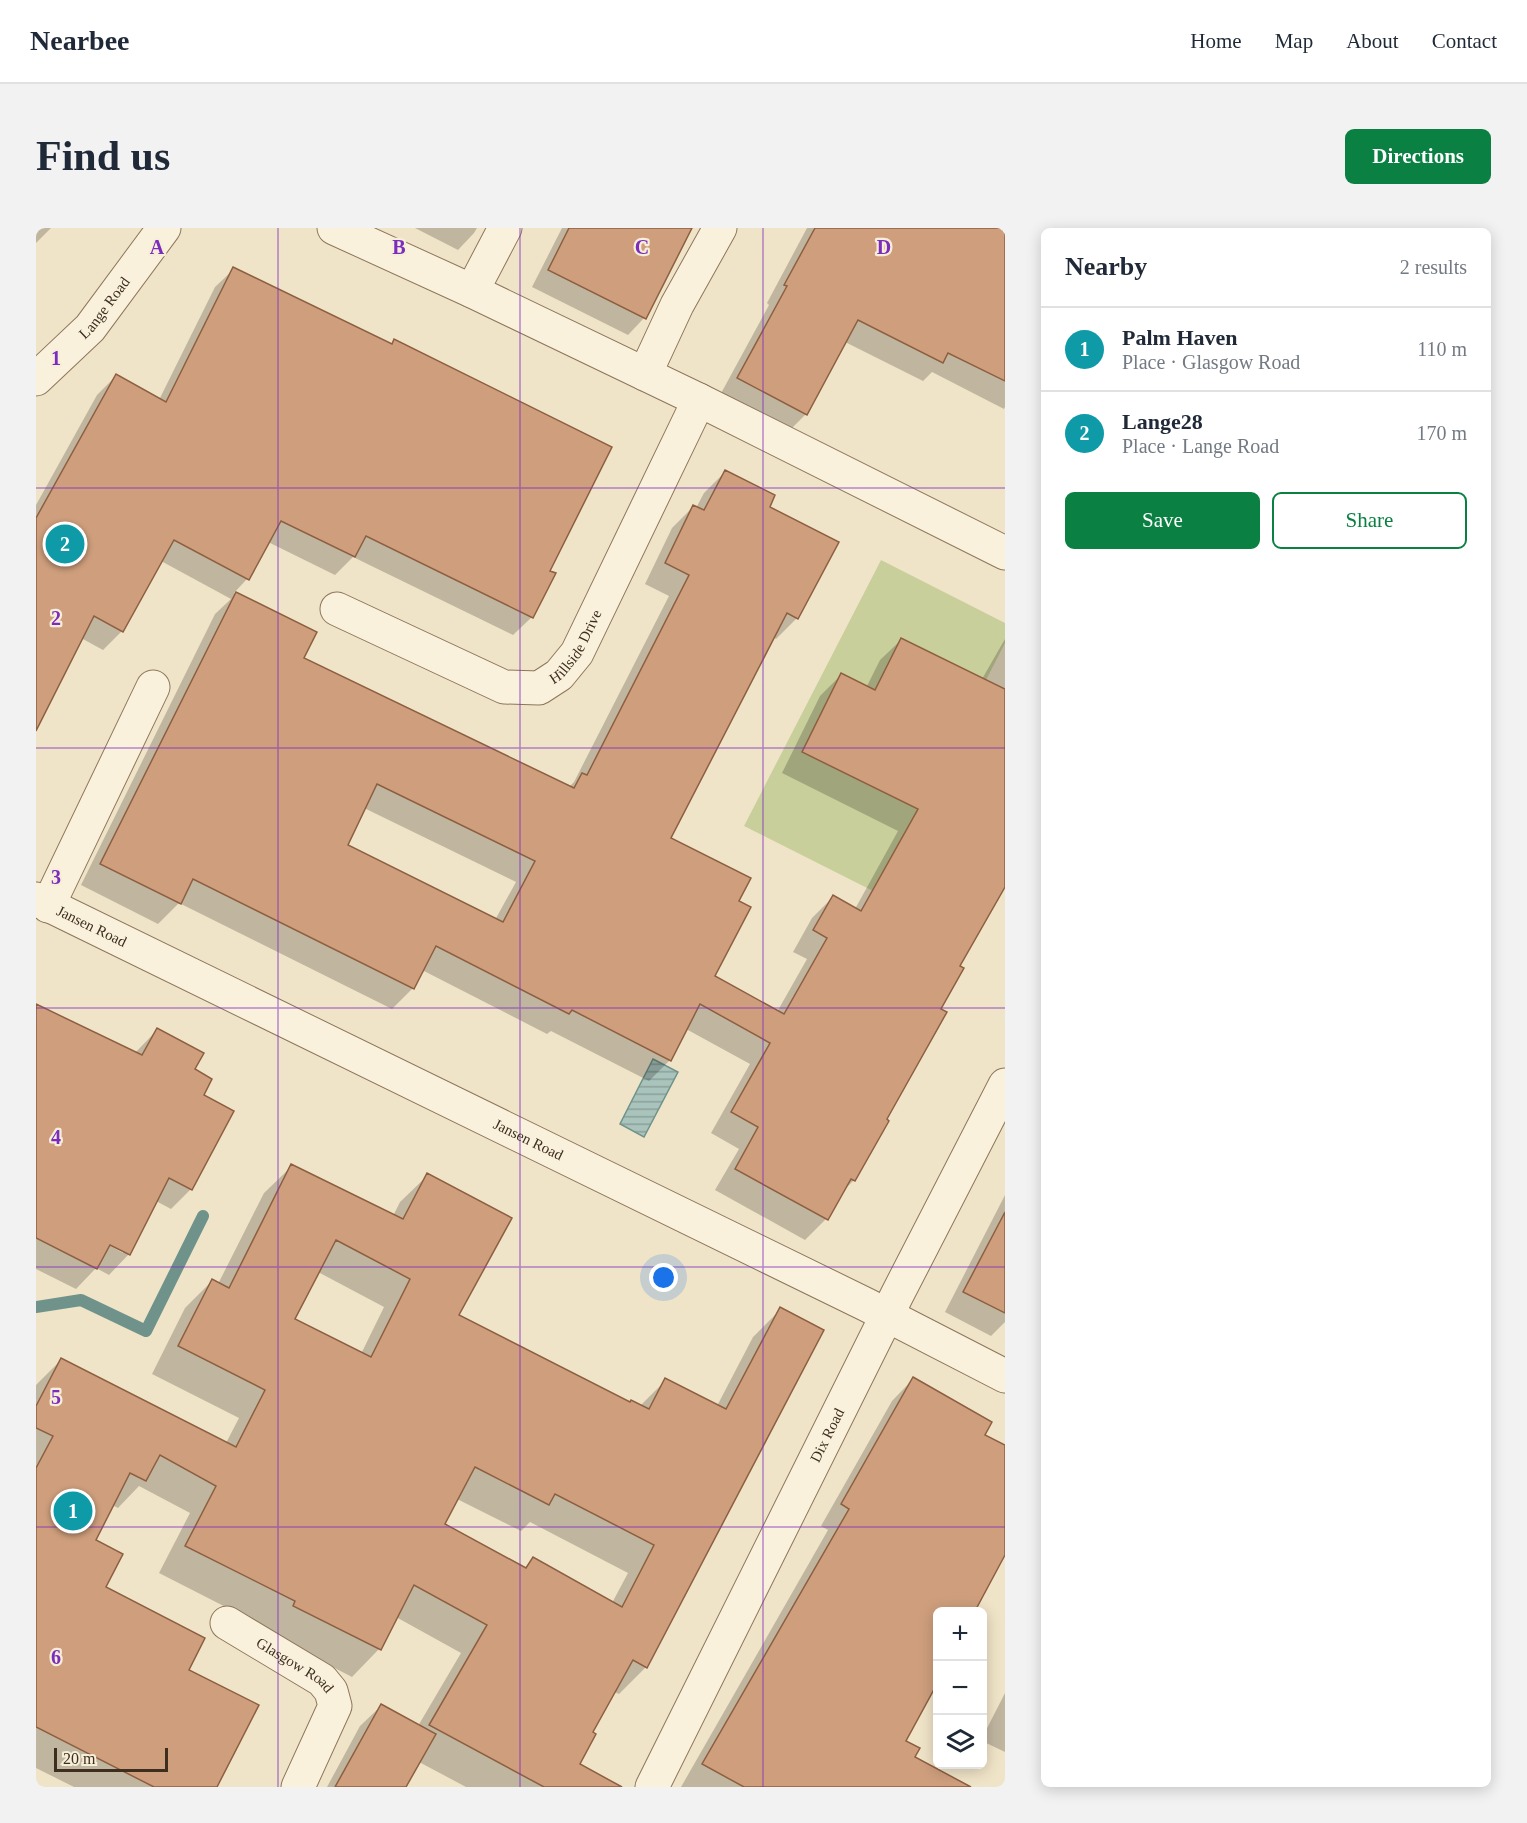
<!DOCTYPE html>
<meta charset="utf-8">
<style>
body{margin:0;font-family:"Times New Roman",serif;background:#f2f2f3;color:#1f2937}
.controls{position:absolute;right:18px;bottom:18px;display:grid;overflow:hidden;border-radius:9px;box-shadow:0 3px 15px #0003}
.controls button{width:54px;height:54px;display:grid;place-items:center;padding:0;border:0;border-bottom:2px solid #e0e1e3;background:#fff;color:#1f2937;font:30px sans-serif}
.scale{position:absolute;left:18px;bottom:15px;width:114px;box-sizing:border-box;padding-left:6px;border:3px solid #3d2e20;border-top:0;font-size:16px;line-height:21px;white-space:nowrap;color:#3d2e20;-webkit-text-stroke:4px #f7eed8;paint-order:stroke}
.you{position:absolute;left:628px;top:1050px;width:21px;height:21px;margin:-15px;border:4px solid #fff;border-radius:50%;background:#1a73e8;box-shadow:0 0 0 9px #1a73e833}
.badge{display:grid;place-items:center;width:39px;height:39px;border-radius:50%;background:#0b8043;color:#fff;font-size:20px;font-weight:700}
.pin{position:absolute;translate:-50% -50%;border:3px solid #fff;box-shadow:0 2px 6px #0006}
.list{margin:0;padding:0;list-style:none}
h2{display:flex;justify-content:space-between;align-items:center;height:78px;margin:0;padding:0 24px;font-size:26px}
h2 small{font-size:20px;font-weight:400;color:#747a83}
.list li{display:grid;grid-template-columns:39px 1fr auto;gap:18px;align-items:center;box-sizing:border-box;height:84px;padding:0 24px;border-top:2px solid #e0e1e3}
.list b{display:block;font-size:22px;white-space:nowrap}
.list p{margin:0;font-size:20px;white-space:nowrap;color:#747a83}
.list em{font-size:20px;font-style:normal;color:#747a83}
.actions{display:flex;gap:12px;padding:18px 24px}
.actions a{flex:1;padding:14px 0;border:2px solid #0b8043;border-radius:9px;text-align:center;font-size:21px;color:#0b8043}
.actions .main{background:#0b8043;color:#fff}
.icon{flex:none;width:33px;height:33px;fill:none;stroke:currentColor;stroke-width:2;stroke-linecap:round;stroke-linejoin:round}
.map{position:relative;flex:none;width:969px;height:1559px;overflow:hidden;border-radius:9px}
header{display:flex;align-items:center;gap:36px;box-sizing:border-box;height:84px;padding:0 30px;background:#fff;border-bottom:2px solid #e0e1e3}
header strong{font-size:28px}
nav{display:flex;gap:33px;margin-inline-start:auto;font-size:21px}
.intro{display:flex;align-items:center;justify-content:space-between;box-sizing:border-box;height:144px;padding:0 36px}
h1{margin:0;font-size:42px}
.button{padding:15px 27px;border-radius:9px;background:#0b8043;color:#fff;font-size:21px;font-weight:700}
main{display:flex;gap:36px;padding:0 36px}
aside{flex:1;background:#fff;border-radius:9px;box-shadow:0 3px 15px #0003}
.map>svg:first-child{display:block}
.green{fill:#c9cf9b}
.water{fill:url(#water-rules);stroke:#6f938a;stroke-width:1.5}
.shadow{fill:#0003;fill-rule:evenodd}
.lines{fill:none;stroke-linecap:round;stroke-linejoin:round}
.stream{stroke:#6f938a;stroke-width:12}
.building{fill:#cf9f7d;stroke:#8d5f41;stroke-width:1.5;fill-rule:evenodd}
.minor-casing{stroke:#8d765c;stroke-width:35}
.minor{stroke:#faf1dc;stroke-width:33}
.grid{fill:none;stroke:#7b2cbf;stroke-width:1.5;stroke-opacity:0.55}
.labels{text-anchor:middle;stroke-width:4.5;stroke-linejoin:round;paint-order:stroke}
.street-label{font-size:15px;fill:#3d2e20;stroke:#f7eed8}
.grid-label{font-size:20px;text-anchor:middle;font-weight:bold;fill:#7b2cbf;stroke:#f7eed8;stroke-width:4.5;stroke-linejoin:round;paint-order:stroke}
</style>
<header>
<strong>Nearbee</strong>
<nav><a>Home</a><a>Map</a><a>About</a><a>Contact</a></nav>
</header>
<div class="intro"><h1>Find us</h1><a class="button">Directions</a></div>
<main>
<div class="map">
<svg width="969" height="1559" viewBox="0 0 969 1559">
<defs>
<pattern id="water-rules" width="6" height="5" patternUnits="userSpaceOnUse" patternTransform="scale(1.5)"><rect width="6" height="5" fill="#a9c4bc"/><path d="M0 2.5h6" fill="none" stroke="#8ba098"/></pattern>
</defs>
<rect width="100%" height="100%" fill="#f0e4c8"/>
<polygon class="green" points="845,332 969,395 969,415 841,665 708,598"/>
<polygon class="water" points="617,831 642,844 608,909 584,896"/>
<g class="shadow">
<polygon points="0,0 15,0 0,15"/>
<polygon points="379,0 441,0 438,5 422,22"/>
<polygon points="526,0 654,0 608,90 592,107 496,59"/>
<polygon points="771,0 969,0 969,179 968,181 896,144 887,153 809,114 770,186 751,205 683,169 733,77 731,75"/>
<path d="M198,41L354,117L358,113L512,343L496,389L477,407L317,329L299,347L232,314L211,351L198,365L279,404L266,431L533,559L538,554L633,368L609,356L636,300L657,279L660,280L668,265L689,244L732,279L761,390L740,411L737,409L633,611L701,674L677,749L741,784L771,731L757,724L776,690L797,669L819,681L862,603L746,545L784,468L805,447L830,460L844,432L865,412L946,451L969,411V656L922,739L849,892L818,952L807,963L790,991L769,1012L679,962L703,921L675,905L714,836L650,801L634,832L613,853L515,803L511,806L386,742L377,760L356,781L143,675L122,696L45,657L179,386L195,371L125,333L86,403L67,422L45,410L0,499V277L61,167L80,148L123,172L179,59ZM328,580L480,654L459,692L310,617Z"/>
<path d="M0,777L99,825L121,802L157,842L166,867L155,961L135,981L120,973L93,1026L73,1047L60,1040L40,1061L0,1041ZM68,1012L87,1022V1025L67,1014Z"/>
<path d="M256,938L357,988L364,974L392,947L421,1088L594,1175L604,1178L630,1152L681,1178L717,1109L745,1081L610,1439L583,1466L578,1464L555,1505L542,1536L544,1559H430L383,1534L369,1559H291L324,1498L345,1478L382,1498L425,1425L360,1389L343,1421L316,1449L231,1405L233,1401L123,1345L154,1285L103,1258L82,1280L76,1277L58,1313L68,1360L151,1442L179,1559H38L0,1540V1157L25,1132L190,1215L203,1190L116,1146L149,1080L176,1053L182,1056L228,965ZM282,1044L348,1079L325,1126L257,1092ZM421,1271L485,1303L494,1294L592,1345L576,1375L497,1331L488,1341L407,1297Z"/>
<polygon points="969,967 969,1094 955,1108 909,1084"/>
<polygon points="877,1151 947,1208 969,1219 969,1324 937,1384 902,1384 868,1514 877,1529 931,1559 645,1559 792,1302 785,1298 856,1173"/>
<polygon points="969,1465 969,1524 946,1513 946,1510"/>
</g>
<g class="lines">
<polyline class="stream" points="0,1079 45,1072 110,1103 167,988"/>
</g>
<g class="building">
<polygon points="533,0 656,0 610,91 512,42"/>
<polygon points="779,0 969,0 969,153 912,125 907,135 822,92 771,187 701,150 751,58 748,57"/>
<polygon points="197,39 356,116 358,111 576,219 514,343 520,345 497,390 330,308 319,329 245,293 213,352 138,312 87,404 58,388 0,503 0,290 80,146 130,174"/>
<path d="M689,242L739,267L734,279L803,314L762,391L751,385L635,610L715,650L703,673L715,679L679,748L748,786L791,710L777,702L797,667L825,683L882,581L766,524L805,445L839,462L865,410L969,461V659L924,738L928,740L905,781L911,784L851,891L853,893L819,953L815,951L792,992L699,941L722,899L695,884L734,815L664,776L635,833L536,782L533,786L400,718L378,761L157,651L145,676L64,636L200,364L281,404L268,430L538,560L546,545L551,547L653,347L629,335L657,277L668,282ZM341,556L499,633L467,694L312,617Z"/>
<polygon points="0,776 106,827 121,800 168,825 159,841 176,851 168,867 198,883 156,962 133,950 94,1027 74,1017 61,1041 0,1010"/>
<path d="M255,936L367,991L391,945L476,990L423,1087L594,1174L595,1172L613,1181L629,1150L690,1181L744,1079L788,1102L611,1440L597,1432L557,1504L560,1506L544,1536L586,1559H508L393,1497L451,1397L378,1357L345,1422L257,1378L259,1373L149,1318L180,1258L124,1227L110,1253L94,1245L60,1312L87,1326L70,1359L169,1410L153,1442L223,1477L181,1559H118L0,1499V1240L17,1208L0,1200V1178L25,1130L200,1219L229,1162L142,1118L176,1051L193,1060ZM300,1012L374,1051L335,1129L259,1091ZM439,1239L513,1277L519,1266L618,1317L586,1379L497,1329L490,1340L409,1296Z"/>
<polygon points="969,984 969,1085 927,1064"/>
<polygon points="877,1149 956,1194 949,1207 969,1217 969,1327 939,1383 902,1383 902,1454 870,1513 884,1520 879,1529 935,1559 708,1559 666,1536 813,1281 805,1276"/>
<polygon points="345,1476 400,1506 370,1559 299,1559"/>
</g>
<g class="lines">
<g class="minor-casing">
<g id="minor">
<polyline points="298,0 436,63 663,172 969,325"/>
<polyline points="436,63 469,0"/>
<polyline points="609,146 641,77 684,0"/>
<path id="s1" d="M0,151L54,100L128,0"/>
<path id="s2" d="M301,381L468,459L503,460L523,447L541,425L663,172"/>
<path id="s3" d="M0,671L831,1077L969,1148"/>
<polyline points="12,678 117,459"/>
<path id="s4" d="M191,1395L286,1452L295,1463L299,1478L262,1559"/>
<path id="s5" d="M616,1559L861,1067L969,857"/>
</g>
</g>
<use href="#minor" class="minor"/>
</g>
<path class="grid" d="M242,0V1559M484,0V1559M727,0V1559M0,260H969M0,520H969M0,780H969M0,1039H969M0,1299H969"/>
<g class="labels">
<g class="street-label">
<text dy="5" stroke="none"><textPath href="#s1" startOffset="99">Lange Road</textPath></text>
<text dy="5" stroke="none"><textPath href="#s2" startOffset="276">Hillside Drive</textPath></text>
<text dy="5" stroke="none"><textPath href="#s3" startOffset="62">Jansen Road</textPath></text>
<text dy="5" stroke="none"><textPath href="#s3" startOffset="548">Jansen Road</textPath></text>
<text dy="5" stroke="none"><textPath href="#s5" startOffset="393">Dix Road</textPath></text>
<text dy="5" stroke="none"><textPath href="#s4" startOffset="80">Glasgow Road</textPath></text>
</g>
</g>
<g class="grid-label">
<text x="121" y="26">A</text>
<text x="363" y="26">B</text>
<text x="606" y="26">C</text>
<text x="848" y="26">D</text>
<text x="20" y="137">1</text>
<text x="20" y="397">2</text>
<text x="20" y="656">3</text>
<text x="20" y="916">4</text>
<text x="20" y="1176">5</text>
<text x="20" y="1436">6</text>
</g>
</svg>
<div class="controls">
<button>+</button>
<button>−</button>
<button><svg class="icon" aria-label="layers" viewBox="0 0 24 24"><path d="M12 4l9 5-9 5-9-5zM3 14l9 5 9-5"/></svg></button>
</div>
<div class="scale">20 m</div>
<div class="you"></div>
<div class="pin badge" style="left:37px;top:1283px;background:#0f9aa8">1</div>
<div class="pin badge" style="left:29px;top:316px;background:#0f9aa8">2</div>
</div>
<aside>
<h2>Nearby<small>2 results</small></h2>
<ul class="list">
<li><span class="badge" style="background:#0f9aa8">1</span><div><b>Palm Haven</b><p>Place · Glasgow Road</p></div><em>110 m</em></li>
<li><span class="badge" style="background:#0f9aa8">2</span><div><b>Lange28</b><p>Place · Lange Road</p></div><em>170 m</em></li>
</ul>
<div class="actions"><a class="main">Save</a><a>Share</a></div>
</aside>
</main>
